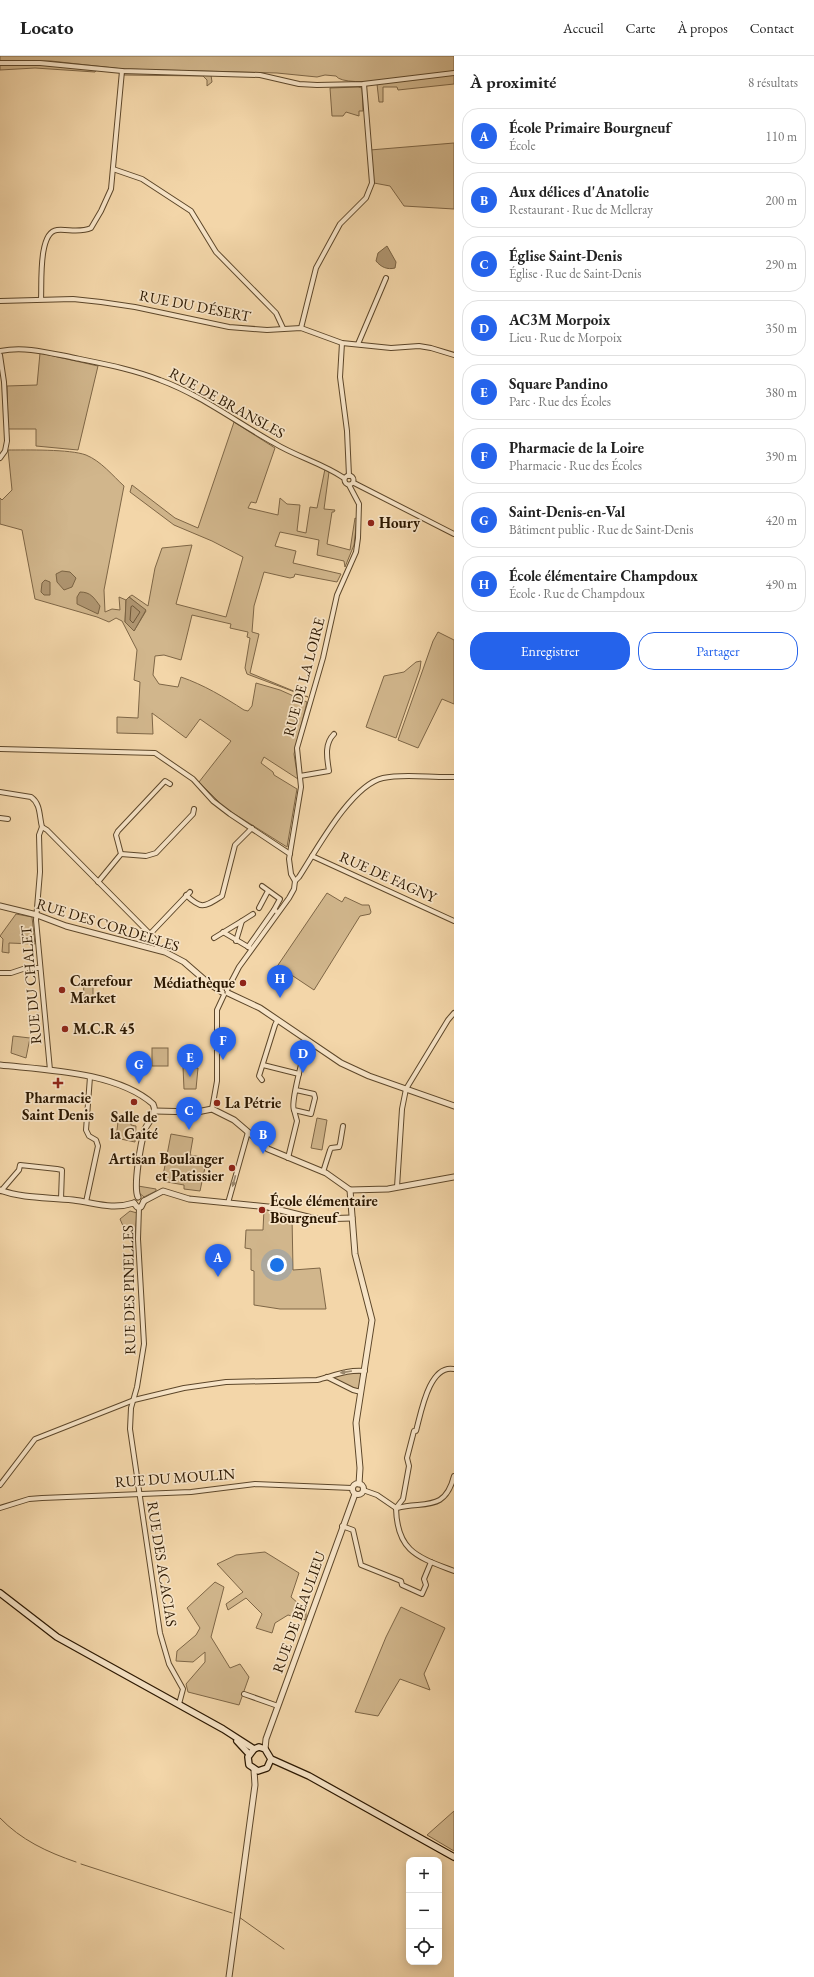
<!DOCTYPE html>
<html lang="fr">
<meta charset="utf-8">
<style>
body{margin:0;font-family:"EB Garamond",serif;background:#f2f2f2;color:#222}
.controls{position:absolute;right:12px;bottom:12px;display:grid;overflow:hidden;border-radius:8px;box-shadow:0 2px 10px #0003}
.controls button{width:36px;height:36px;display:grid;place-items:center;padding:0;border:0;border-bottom:1px solid #e0e0e0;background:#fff;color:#222;font:20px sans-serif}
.you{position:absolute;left:277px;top:1209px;width:14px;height:14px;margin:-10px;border:3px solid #fff;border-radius:50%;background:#1a73e8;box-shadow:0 0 0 6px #1a73e833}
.badge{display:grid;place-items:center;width:26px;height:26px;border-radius:50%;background:#2563eb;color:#fff;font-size:13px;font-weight:700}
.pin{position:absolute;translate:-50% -33px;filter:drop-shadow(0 1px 2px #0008)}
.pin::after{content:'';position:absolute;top:21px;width:14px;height:12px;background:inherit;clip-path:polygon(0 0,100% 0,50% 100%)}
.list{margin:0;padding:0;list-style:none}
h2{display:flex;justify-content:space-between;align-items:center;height:52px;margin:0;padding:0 16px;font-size:17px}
h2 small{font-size:13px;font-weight:400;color:#767676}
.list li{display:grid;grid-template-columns:26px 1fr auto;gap:12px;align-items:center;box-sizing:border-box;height:56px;margin:0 8px 8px;padding:0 8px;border:1px solid #e0e0e0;border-radius:16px}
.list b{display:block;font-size:15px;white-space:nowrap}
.list p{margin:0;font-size:13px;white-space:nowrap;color:#767676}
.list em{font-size:13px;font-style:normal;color:#767676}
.actions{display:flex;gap:8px;padding:12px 16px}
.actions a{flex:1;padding:9px 0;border:1px solid #2563eb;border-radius:16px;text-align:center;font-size:14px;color:#2563eb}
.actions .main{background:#2563eb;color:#fff}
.icon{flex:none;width:22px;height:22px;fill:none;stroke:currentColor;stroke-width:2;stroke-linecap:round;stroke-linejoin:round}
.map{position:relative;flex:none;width:454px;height:1921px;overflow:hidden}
header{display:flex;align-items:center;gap:24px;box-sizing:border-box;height:56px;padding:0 20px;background:#fff;border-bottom:1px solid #e0e0e0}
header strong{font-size:19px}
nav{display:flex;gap:22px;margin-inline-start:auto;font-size:14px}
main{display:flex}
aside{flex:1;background:#fff}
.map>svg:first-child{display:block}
.green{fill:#d1b68c;stroke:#7e6646}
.water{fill:#af9570;stroke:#7a6343}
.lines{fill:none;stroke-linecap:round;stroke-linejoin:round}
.shore{stroke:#6d5638;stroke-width:1}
.stream{stroke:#7a6343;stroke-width:1}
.minor-casing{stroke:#5d472a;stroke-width:6}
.tertiary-casing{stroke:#5d472a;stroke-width:7}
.secondary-casing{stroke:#2b1700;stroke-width:8}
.minor{stroke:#f7e4c7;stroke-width:4}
.tertiary{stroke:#f7e4c7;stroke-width:5}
.secondary{stroke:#f7e4c7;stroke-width:5.5}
.oneway{fill:#9b886d}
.poi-dot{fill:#8f2418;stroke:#f7e4c7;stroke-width:1.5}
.labels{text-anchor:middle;stroke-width:3.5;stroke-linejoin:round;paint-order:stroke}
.street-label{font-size:15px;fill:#2b1700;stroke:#f7e4c7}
.poi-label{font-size:15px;font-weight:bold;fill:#2b1700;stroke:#f7e4c7;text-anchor:start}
</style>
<header>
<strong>Locato</strong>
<nav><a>Accueil</a><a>Carte</a><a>À propos</a><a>Contact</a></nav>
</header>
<main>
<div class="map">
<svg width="454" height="1921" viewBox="0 0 454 1921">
<rect width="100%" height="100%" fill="#f3d6a9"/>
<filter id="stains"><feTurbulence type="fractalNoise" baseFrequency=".005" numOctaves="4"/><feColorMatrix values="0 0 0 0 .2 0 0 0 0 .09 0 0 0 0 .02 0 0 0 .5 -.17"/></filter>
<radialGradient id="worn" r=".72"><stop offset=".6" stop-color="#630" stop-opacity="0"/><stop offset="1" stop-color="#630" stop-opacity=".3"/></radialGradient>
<g class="green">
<path d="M0,0H454V15C435,18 345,34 336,20L325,19L317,21L277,17L123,13L51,5H0Z"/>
<polygon points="23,8 97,13 95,16 35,12 0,14 0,9"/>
<polygon points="125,16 211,19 212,26 207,30 207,24 203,20 124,19"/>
<polygon points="454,18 454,28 398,34 397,31 383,31 383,46 379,46 377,28"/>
<polygon points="358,31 362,32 363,55 359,55 359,60 346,56 343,60 332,60 330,32"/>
<polygon points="454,87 454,153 404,150 390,130 374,127 370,94"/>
<polygon points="40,297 98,310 78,394 36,390 36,373 8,373 7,330 37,329"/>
<path d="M234,366L275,392L256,447L251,446L248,452L278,459L280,442L287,448L300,449L297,475L306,477L310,451L317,452L325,413L329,416L324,453L335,454L334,456H332L327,488L350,494L355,462L357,463L354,489L345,511L344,505L317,499L319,484L280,476L275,490L296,495L293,507L341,518L337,526L295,518L294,521L290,522L264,516L254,550L252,576L259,578L250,617L308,641L247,618L245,612L250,582L247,581L248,576L230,572L231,568L192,559L181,604L164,599L155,600L153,619L159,628L178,631L181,621C204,629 224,641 244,654L248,655L252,650L256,627L280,634L307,646L294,698L298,723L264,701L261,707L273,716L274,719L297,733L287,791L225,752L199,726L231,685L200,663L186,682L152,657L153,678L117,677V661L138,662L140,626L134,624L137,594L122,565L116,562L109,566L97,561L35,543L22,474L0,468V442L2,444L12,434L8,394C26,394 70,393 86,399C101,405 113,420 124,430L104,534L105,556L112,553L120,554L119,541L126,544L125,566L134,575L146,555L129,541L132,539L148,550L155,512L162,492L192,489L176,548L226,561L243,501L212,485L174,469L130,436L132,429L175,462L198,472Z"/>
<polygon points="438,576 454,584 454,648 442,643 418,692 398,684 433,585"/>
<polygon points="421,605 420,613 396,682 366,671 384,620 404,616 416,606"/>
<polygon points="327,837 342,846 345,841 362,849 369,849 371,856 370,858 360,860 314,934 287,916 282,916 276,912"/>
<polygon points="16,858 32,861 35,888 9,887 9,897 2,896 3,883 0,880"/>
<polygon points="84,926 93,926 93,947 83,948"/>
<polygon points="13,980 30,982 26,1002 11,997"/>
<rect x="152" y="992" width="16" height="18"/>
<polygon points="183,1011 198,1012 196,1033 184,1033"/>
<polygon points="317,1062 327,1064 322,1094 311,1092"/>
<polygon points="118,1066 131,1067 131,1069 136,1070 135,1086 116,1082"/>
<polygon points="171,1078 193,1082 190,1099 207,1102 200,1135 184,1133 184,1129 162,1125"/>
<polygon points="138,1130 156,1133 156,1135 144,1141 138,1136"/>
<polygon points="264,1153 292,1160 293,1214 320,1212 326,1253 280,1253 254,1249 254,1215 251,1214 251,1193 245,1192 246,1174 263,1174"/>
<polygon points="130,1155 137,1157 135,1182 125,1182 124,1180 127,1179 120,1163"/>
<polygon points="349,1317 361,1317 360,1332 357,1333 331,1323 331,1320"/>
<polygon points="265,1496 299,1517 291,1541 306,1554 306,1564 288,1559 275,1567 272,1577 256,1572 262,1558 246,1542 228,1554 226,1548 243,1536 217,1508 236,1499"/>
<polygon points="215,1526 224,1531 211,1581 230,1612 240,1608 249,1621 239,1649 188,1636 186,1628 205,1606 205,1596 193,1606 176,1605 177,1595 196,1579 200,1572 187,1552"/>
<polygon points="401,1551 445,1572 424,1618 430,1634 400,1623 378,1660 355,1656 386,1581"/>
<polygon points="454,1755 454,1795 427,1779"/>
</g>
<g class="water">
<path d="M387,190L396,206L395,212C387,214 381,211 376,205L378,197Z"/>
<polygon points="62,515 70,516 76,522 72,531 64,534 57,526 56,518"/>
<polygon points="45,524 50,526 50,539 44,539 41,536 42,527"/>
<path d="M80,536C91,536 94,542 100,550L98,558L77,548V541Z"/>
<polygon points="129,541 146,554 134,575 125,566 126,544"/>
</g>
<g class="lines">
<polygon class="shore" points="133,550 140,556 133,567 130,564 131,551"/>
<g class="stream">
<path d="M0,1762C21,1784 47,1796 76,1806"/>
<polyline points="81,1808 232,1857"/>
<polyline points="239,1861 284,1893"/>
</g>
<g class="minor-casing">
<g id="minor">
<polyline points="0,7 40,7 122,15 260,19 299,28 317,29 363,28 454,17"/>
<polyline points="113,113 142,123 191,155 216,196 276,257 283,272"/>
<path d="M41,243C42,229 38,176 57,174C68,173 80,177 91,172L101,155L111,133L122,15"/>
<polyline points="0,245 73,243 101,246 135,251 229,271 267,274 301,272 342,287 391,292 419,290 431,292 454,299"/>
<polyline points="301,272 316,212 340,168 366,142 372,127 364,28"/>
<polyline points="342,287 340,321 347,375 349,420"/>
<polyline points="358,288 386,222"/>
<path d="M0,295C26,290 49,297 75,302C104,308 132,313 160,324C201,339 236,366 274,387C297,401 322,407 344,422"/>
<polyline points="0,299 4,326 7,385 5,395 0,402"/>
<circle cx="349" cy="424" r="4.5"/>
<polyline points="354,427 454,478"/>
<polyline points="0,693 155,697 193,723 213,745 230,758 290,798"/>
<path d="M300,720L329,715C327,702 324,688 334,678"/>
<path d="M0,736L31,741C41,748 39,760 42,771L47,774L150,878L157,886V894"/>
<polyline points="0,762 8,763"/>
<polyline points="42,771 39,779 40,816 36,864 50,1014"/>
<polyline points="121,798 146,800 156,797 193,758 194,753"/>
<polyline points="312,800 454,865"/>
<polyline points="295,825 291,818 289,803 301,731 297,692 323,602 337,539 356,496 358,482 359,448 349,429"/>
<path d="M295,825L299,821C316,795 351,729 383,722C404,717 432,722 454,721"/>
<polyline points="98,826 121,798 116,779 118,775 165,725 170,728"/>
<polyline points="262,830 280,843 274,854 276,855"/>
<path d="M186,839C202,854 204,851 222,840L235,789L252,772"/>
<polyline points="259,852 268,835"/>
<polyline points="242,865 253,858"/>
<polyline points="223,876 250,892"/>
<polyline points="150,878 190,836"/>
<polyline points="214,882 242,865 236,885"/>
<polyline points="248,891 274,854"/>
<polyline points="0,917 11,917 26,912 40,912"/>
<polyline points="227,934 239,911 289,842 294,833 295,825"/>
<polyline points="263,1009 299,1018"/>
<polyline points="262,1024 259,1020 275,969 277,965"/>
<path d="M296,1034L314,1038L315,1042L311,1058L294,1054C290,1047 304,999 306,987L307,985"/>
<polyline points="212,1053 217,1025 217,954 224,939"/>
<polyline points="288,1102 297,1065 294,1054"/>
<polyline points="323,1116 330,1094 331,1092 339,1091 340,1088 343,1070"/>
<polyline points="397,1131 402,1053 406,1033 448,964 454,957"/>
<polyline points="1,1135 19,1114 20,1109 57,1113 62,1114 61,1143"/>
<polyline points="86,1146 98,1090 96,1084 89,1080 86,1074 90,1021"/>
<polyline points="228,1147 248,1076"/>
<polyline points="139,1151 138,1183 144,1288 137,1331 131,1352 130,1373 160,1577 169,1608 183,1633 179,1648"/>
<polyline points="327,1321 353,1334 361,1336"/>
<path d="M0,1429L35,1383L134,1344L184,1332L226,1326L317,1324C333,1320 348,1313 365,1315"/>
<polyline points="363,1434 377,1439 396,1452"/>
<polyline points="0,1452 29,1443 42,1442 191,1436 255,1428 352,1432"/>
<path d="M396,1452L403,1443L409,1410L407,1402L414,1375H416C421,1357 429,1308 454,1313"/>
<path d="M396,1452C397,1496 418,1501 454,1515"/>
<path d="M397,1452C425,1445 445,1456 454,1420"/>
<polyline points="342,1470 353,1474 361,1509 401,1525 402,1529 422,1538 426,1529 424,1523 431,1506"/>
<polyline points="244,1638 278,1650"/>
</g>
</g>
<g class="tertiary-casing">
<g id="tertiary">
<polyline points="0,850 37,859 66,870 165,896 184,906 207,926 222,936"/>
<polyline points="228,937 260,952 341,1007 369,1020 454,1050"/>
<path d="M0,1009C46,1014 117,1016 153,1048C158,1059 149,1064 145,1073C141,1086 133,1130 138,1141"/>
<polyline points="155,1055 197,1056 212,1053 234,1064 268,1093 326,1117 350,1134 388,1133 454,1121"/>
<path d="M0,1134C24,1143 48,1141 73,1144C96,1147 112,1154 134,1147"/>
<polyline points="350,1134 355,1198 372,1264 356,1367 360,1412 359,1428"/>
<polyline points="144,1145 163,1135 189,1143 268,1151 316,1163 352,1162"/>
<polyline points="134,1147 137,1151 141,1151 144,1145"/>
<circle cx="358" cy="1433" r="5.5"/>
<polyline points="265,1693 266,1683 355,1438"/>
<polyline points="229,1921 255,1729 254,1714"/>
</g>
</g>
<g class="secondary-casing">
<g id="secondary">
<polyline points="0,1537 57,1581 223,1673 254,1693"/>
<polyline points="237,1685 249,1698"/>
<polyline points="271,1703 267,1712 258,1715 249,1709 248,1701 254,1693 259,1691 265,1693 271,1703 309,1720 454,1801"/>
</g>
</g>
<use href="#minor" class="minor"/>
<use href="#tertiary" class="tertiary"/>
<use href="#secondary" class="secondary"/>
</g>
<defs><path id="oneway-solid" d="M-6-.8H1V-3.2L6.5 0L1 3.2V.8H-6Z"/></defs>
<g class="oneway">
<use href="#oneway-solid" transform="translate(234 1125) rotate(105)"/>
<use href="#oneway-solid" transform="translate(346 1316) rotate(171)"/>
</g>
<g class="poi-dot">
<circle cx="371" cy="467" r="4"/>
<circle cx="243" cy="927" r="4"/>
<circle cx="62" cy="934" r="4"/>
<circle cx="65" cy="973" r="4"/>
<path d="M56 1021h4v4h4v4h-4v4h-4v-4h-4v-4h4z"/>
<circle cx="134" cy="1046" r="4"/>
<circle cx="217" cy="1047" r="4"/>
<circle cx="232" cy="1112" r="4"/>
<circle cx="262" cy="1154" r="4"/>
</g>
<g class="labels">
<g class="street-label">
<text transform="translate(195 250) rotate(11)" y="5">RUE DU DÉSERT</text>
<text transform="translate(227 347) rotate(29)" y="5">RUE DE BRANSLES</text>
<text transform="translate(304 621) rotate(-75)" y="5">RUE DE LA LOIRE</text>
<text transform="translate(388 821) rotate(24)" y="5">RUE DE FAGNY</text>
<text transform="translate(108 869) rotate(17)" y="5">RUE DES CORDELLES</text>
<text transform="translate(31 929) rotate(-95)" y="5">RUE DU CHALET</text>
<text transform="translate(129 1234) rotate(-91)" y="5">RUE DES PINELLES</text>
<text transform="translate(175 1422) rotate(-4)" y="5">RUE DU MOULIN</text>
<text transform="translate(162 1508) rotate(81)" y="5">RUE DES ACACIAS</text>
<text transform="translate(299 1556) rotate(-70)" y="5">RUE DE BEAULIEU</text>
</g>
<g class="poi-label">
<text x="379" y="472">Houry</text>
<text x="70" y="930">Carrefour<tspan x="70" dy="17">Market</tspan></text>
<text x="235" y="932" text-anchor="end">Médiathèque</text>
<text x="73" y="978">M.C.R 45</text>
<text x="58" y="1047" text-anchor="middle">Pharmacie<tspan x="58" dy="17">Saint Denis</tspan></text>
<text x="225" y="1052">La Pétrie</text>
<text x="134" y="1066" text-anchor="middle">Salle de<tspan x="134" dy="17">la Gaité</tspan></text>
<text x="224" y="1108" text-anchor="end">Artisan Boulanger<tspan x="224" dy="17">et Patissier</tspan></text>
<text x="270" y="1150">École élémentaire<tspan x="270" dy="17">Bourgneuf</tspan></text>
</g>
</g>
<rect width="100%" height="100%" filter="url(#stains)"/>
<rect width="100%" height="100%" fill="url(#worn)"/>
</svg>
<div class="controls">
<button>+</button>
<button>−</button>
<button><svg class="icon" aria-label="locate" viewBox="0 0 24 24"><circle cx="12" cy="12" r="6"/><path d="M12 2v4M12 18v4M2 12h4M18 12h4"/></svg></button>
</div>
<div class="you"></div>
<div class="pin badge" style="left:218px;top:1221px">A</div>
<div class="pin badge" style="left:263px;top:1098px">B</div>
<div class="pin badge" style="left:189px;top:1074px">C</div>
<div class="pin badge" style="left:303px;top:1017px">D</div>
<div class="pin badge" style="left:190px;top:1021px">E</div>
<div class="pin badge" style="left:223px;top:1004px">F</div>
<div class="pin badge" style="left:139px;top:1028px">G</div>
<div class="pin badge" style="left:280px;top:942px">H</div>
</div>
<aside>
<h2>À proximité<small>8 résultats</small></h2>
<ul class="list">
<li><span class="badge">A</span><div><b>École Primaire Bourgneuf</b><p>École</p></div><em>110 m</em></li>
<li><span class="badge">B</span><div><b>Aux délices d'Anatolie</b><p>Restaurant · Rue de Melleray</p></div><em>200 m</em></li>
<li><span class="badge">C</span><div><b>Église Saint-Denis</b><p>Église · Rue de Saint-Denis</p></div><em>290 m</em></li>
<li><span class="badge">D</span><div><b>AC3M Morpoix</b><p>Lieu · Rue de Morpoix</p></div><em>350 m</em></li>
<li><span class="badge">E</span><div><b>Square Pandino</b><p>Parc · Rue des Écoles</p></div><em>380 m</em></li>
<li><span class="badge">F</span><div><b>Pharmacie de la Loire</b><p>Pharmacie · Rue des Écoles</p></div><em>390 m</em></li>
<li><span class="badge">G</span><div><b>Saint-Denis-en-Val</b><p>Bâtiment public · Rue de Saint-Denis</p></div><em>420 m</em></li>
<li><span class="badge">H</span><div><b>École élémentaire Champdoux</b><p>École · Rue de Champdoux</p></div><em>490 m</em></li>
</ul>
<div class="actions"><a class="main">Enregistrer</a><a>Partager</a></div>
</aside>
</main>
